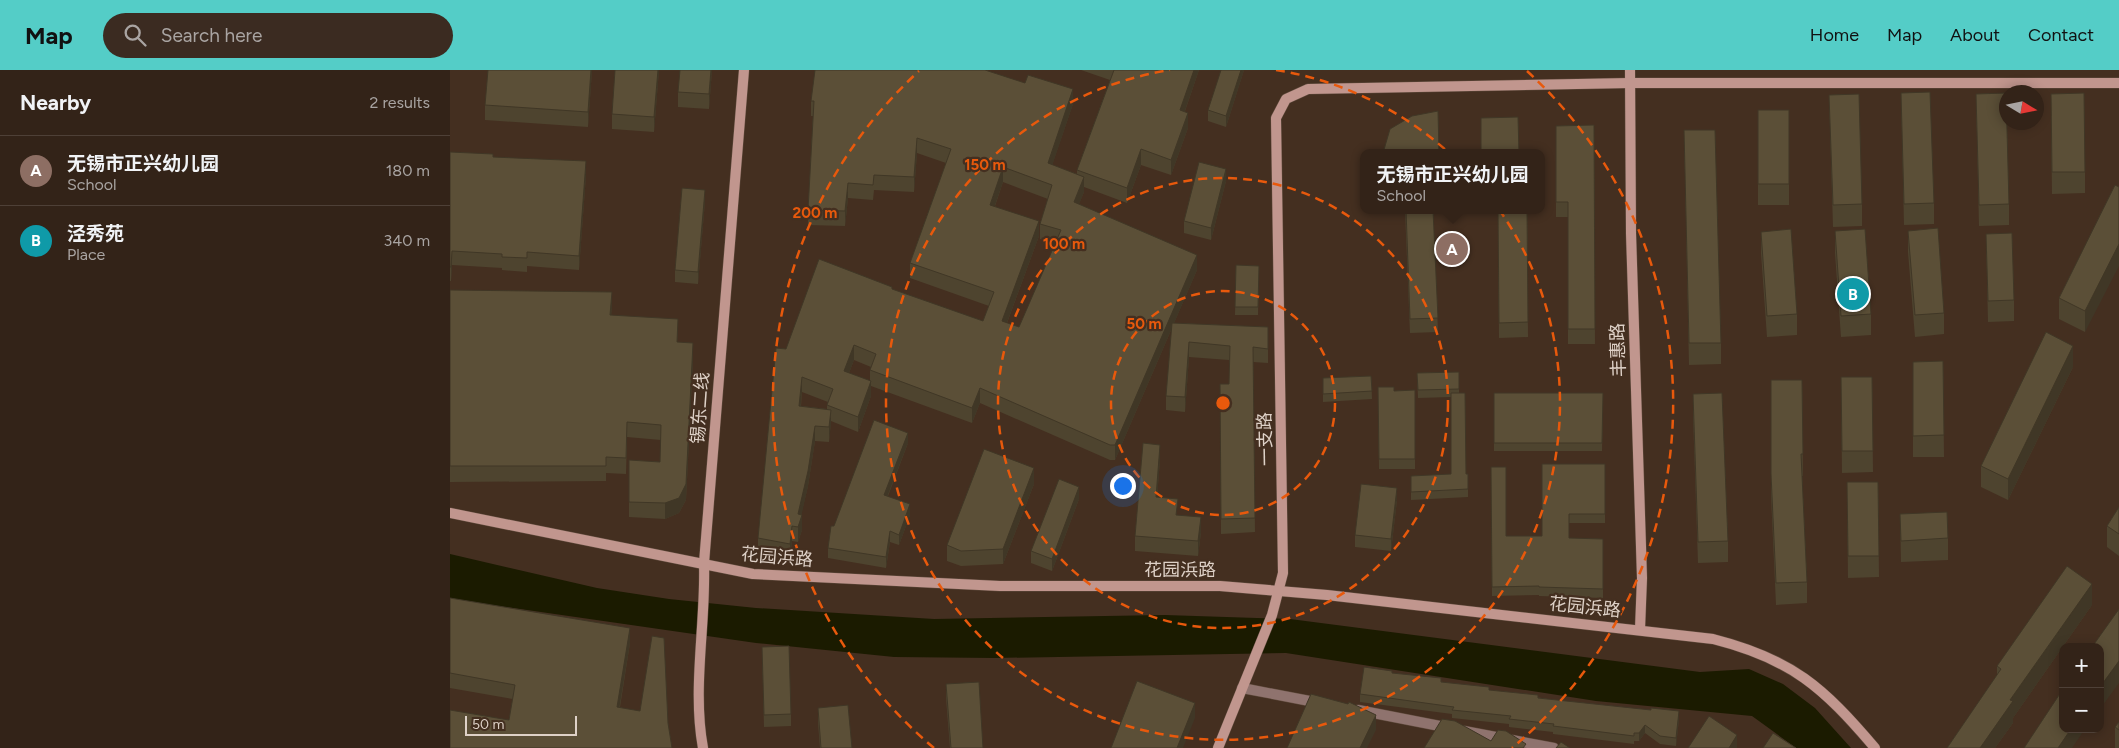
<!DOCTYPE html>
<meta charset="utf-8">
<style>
body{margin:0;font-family:Figtree,"Noto Sans SC",sans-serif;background:#3b2b21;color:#f1f3f6}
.controls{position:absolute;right:15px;bottom:15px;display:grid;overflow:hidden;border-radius:10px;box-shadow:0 2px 12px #0003}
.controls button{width:45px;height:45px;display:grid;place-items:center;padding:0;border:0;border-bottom:1px solid #4e4037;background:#332318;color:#f1f3f6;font:25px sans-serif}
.compass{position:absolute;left:1549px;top:15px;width:45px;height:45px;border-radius:50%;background:#332318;box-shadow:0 2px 12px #0003;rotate:100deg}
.scale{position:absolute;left:15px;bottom:12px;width:112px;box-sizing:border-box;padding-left:5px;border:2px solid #ded1c7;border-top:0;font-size:14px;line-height:18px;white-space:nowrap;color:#ded1c7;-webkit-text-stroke:4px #442f20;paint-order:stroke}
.you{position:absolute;left:672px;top:415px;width:18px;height:18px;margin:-12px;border:4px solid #fff;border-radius:50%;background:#1a73e8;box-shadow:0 0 0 8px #1a73e833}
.badge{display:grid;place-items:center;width:32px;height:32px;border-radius:50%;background:#54cdc7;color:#fff;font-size:16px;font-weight:700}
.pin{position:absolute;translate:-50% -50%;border:2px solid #fff;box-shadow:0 1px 5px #0006}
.popup{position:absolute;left:910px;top:79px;width:185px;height:65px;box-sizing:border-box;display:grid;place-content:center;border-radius:10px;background:#332318;filter:drop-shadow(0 1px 4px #0005);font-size:16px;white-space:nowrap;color:#a9a4a2}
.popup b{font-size:19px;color:#f1f3f6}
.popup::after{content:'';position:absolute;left:50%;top:100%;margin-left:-10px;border:10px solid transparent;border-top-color:#332318}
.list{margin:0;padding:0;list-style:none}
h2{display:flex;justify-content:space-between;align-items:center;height:65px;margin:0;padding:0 20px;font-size:21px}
h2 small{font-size:16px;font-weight:400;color:#a9a4a2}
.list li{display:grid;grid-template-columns:32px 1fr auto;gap:15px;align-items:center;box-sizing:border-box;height:70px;padding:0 20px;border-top:1px solid #4e4037}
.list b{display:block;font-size:19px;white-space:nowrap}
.list p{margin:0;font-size:16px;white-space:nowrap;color:#a9a4a2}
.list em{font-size:16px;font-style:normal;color:#a9a4a2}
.icon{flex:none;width:28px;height:28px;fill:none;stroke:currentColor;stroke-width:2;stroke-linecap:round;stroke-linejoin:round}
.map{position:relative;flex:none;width:1669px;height:678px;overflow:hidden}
header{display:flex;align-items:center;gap:30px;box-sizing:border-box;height:70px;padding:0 25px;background:#54cdc7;color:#111}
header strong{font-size:24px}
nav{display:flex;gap:28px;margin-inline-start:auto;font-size:18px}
.search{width:350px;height:45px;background:#3b2b21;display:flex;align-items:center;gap:12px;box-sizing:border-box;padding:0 18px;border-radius:28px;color:#a9a4a2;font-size:19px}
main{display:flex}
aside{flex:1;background:#332318}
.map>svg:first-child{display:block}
.water{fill:#1b1b00}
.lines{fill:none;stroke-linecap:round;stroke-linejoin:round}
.street-casing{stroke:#604c3e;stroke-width:11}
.secondary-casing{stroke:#604c3e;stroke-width:11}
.street{stroke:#8f736e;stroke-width:10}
.secondary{stroke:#c1968e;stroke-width:10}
.wall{fill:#4e442f;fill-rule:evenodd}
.shaded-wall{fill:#403726}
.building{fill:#5b4f37;stroke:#403726;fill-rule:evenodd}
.ring{fill:none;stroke:#e8590c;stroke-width:2.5;stroke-dasharray:9 6}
.labels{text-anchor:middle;stroke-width:4.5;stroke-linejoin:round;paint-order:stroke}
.street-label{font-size:18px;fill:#ded1c7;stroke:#442f20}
.centre{fill:#e8590c;stroke:#442f20;stroke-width:2.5}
.ring-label{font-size:15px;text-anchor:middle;font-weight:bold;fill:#e8590c;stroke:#442f20;stroke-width:4.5;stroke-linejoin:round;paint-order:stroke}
</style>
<header>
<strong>Map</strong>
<div class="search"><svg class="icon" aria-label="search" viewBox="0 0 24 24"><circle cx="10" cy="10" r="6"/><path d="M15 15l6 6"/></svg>Search here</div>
<nav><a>Home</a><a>Map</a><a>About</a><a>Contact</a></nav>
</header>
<main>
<aside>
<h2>Nearby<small>2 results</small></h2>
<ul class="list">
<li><span class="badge" style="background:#8d6e63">A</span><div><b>无锡市正兴幼儿园</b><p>School</p></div><em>180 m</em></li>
<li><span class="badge" style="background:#0f9aa8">B</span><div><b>泾秀苑</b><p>Place</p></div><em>340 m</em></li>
</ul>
</aside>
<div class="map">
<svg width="1669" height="678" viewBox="0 0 1669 678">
<rect width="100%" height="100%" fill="#442f20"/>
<polygon class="water" points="0,484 147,518 219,529 306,538 484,549 715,545 840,549 1250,602 1299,599 1333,614 1365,638 1401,678 1346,678 1302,646 1146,631 836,583 545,588 444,587 306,573 0,529"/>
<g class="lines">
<g class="street-casing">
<g id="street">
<polyline points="792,618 870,633"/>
<polyline points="908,640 1000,658"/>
<polyline points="1014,661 1104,678"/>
</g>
</g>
<g class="secondary-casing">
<g id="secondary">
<polyline points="1180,0 1181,163 1192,508 1190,559"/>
<path d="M0,443L303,504L550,516H770L877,525L1263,569C1342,589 1373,617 1425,678"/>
<path d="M253,678C242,618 256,554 254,493L294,0"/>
<polyline points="768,678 822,545 833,503 826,48 836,29 858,19 1180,13 1669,13"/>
</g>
</g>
<use href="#street" class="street"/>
<use href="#secondary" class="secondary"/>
</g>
<g class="wall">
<polygon points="142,0 138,57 35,50 35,35"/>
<polygon points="209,0 204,62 162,59 162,44"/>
<polygon points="262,0 259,39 228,37 228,22"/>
<path d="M631,0H749L735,41L738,58L721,105L691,95L677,133L634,117V122L629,134L747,200L724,253L818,257V293L803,292L805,462L771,464L770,314H779V290L739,287L735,342L716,340V326L722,258L665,390H660L530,333L522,353L421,316V326L408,362L381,351L379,372L365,371L358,416L351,445L352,460L348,472L342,471L340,489L308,483V468L336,279L442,220L533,251L539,236L460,208V193L496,93L467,83L464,122L424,120L423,130L398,128L395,156L358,155V140L363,46H361V31L623,34L602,95L627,104V100L660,10ZM553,112L598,129L590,154V169L605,174L569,257L557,253L589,166L545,136ZM404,290L421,297L420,300V311L399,303ZM352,322L378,332L377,335V339L351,336Z"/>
<polygon points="794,0 776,57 758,51 758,40"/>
<polygon points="1451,23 1484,133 1484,154 1454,155"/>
<polygon points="1526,24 1559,134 1559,155 1529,156"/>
<polygon points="1379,25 1412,134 1412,156 1383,157"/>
<rect x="1308" y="40" width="31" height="95"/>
<polygon points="1601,45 1635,102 1635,123 1602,124"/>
<polygon points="1144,55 1145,274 1118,274 1118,147 1106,147 1106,56"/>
<polygon points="1234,60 1271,273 1271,294 1239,295"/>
<polygon points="0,82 43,87 136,105 129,200 77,196 77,202 52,200 52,198 2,195 1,211 0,211"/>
<polygon points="776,111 761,170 734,163 734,151"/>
<polygon points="1669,117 1635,262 1609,249 1609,228"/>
<polygon points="255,131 248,214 225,212 225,200"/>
<polygon points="955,140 983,140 988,262 960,263"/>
<polygon points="1048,140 1077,140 1078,267 1049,268"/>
<polygon points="1385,161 1421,244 1421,265 1391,267 1385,183"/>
<polygon points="1458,161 1494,243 1494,264 1465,267 1458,182"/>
<polygon points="1311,162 1347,244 1347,265 1317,267 1311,183"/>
<polygon points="1536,164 1564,230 1564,251 1538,252"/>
<polygon points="786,195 809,196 808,245 785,245"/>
<polygon points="0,220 162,237 161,245 227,272 243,289 236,430 229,443 215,449 179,447 179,390 210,392 211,370 177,367 176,404 156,403 156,411 0,412"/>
<polygon points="1493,291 1494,387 1463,387 1463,292"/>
<polygon points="1623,297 1558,430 1531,417 1531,396"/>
<polygon points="1009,302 1009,323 1016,404 1018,404 1018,427 961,430 961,406 1001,404 1001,327 968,328 967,303"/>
<polygon points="921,306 922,329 873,332 873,308"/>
<polygon points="1391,307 1422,307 1423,402 1392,403"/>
<polygon points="1321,310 1352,310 1353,406 1352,406 1357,512 1357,533 1326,535 1321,426"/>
<polygon points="928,317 944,321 965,320 965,399 929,399"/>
<polygon points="1044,323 1153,323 1152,381 1044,381"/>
<polygon points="1243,324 1278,471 1278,492 1248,493 1243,345"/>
<polygon points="458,373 438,426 460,445 449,475 440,472 436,498 378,488 378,478 384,456"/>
<polygon points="710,390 707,427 728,446 751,462 748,486 685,481 685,466"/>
<polygon points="1155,394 1155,453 1119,453 1119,468 1153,469 1153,528 1089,526 1089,525 1042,526 1041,397 1056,466 1092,466"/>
<polygon points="1397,412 1428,412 1429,507 1398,508"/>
<polygon points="584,414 553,494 511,496 497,491 497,475"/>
<polygon points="629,429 602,501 581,493 581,481"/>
<polygon points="947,430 941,481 905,477 905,465"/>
<polygon points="1669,437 1669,486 1657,477 1657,456"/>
<polygon points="1450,444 1498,468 1498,490 1451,492"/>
<polygon points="0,528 180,573 170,637 218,653 59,650 63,629 0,618"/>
<polygon points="1642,535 1563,648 1563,653 1545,678 1497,678 1547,606 1547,596"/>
<polygon points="312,577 341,644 341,656 314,657"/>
<polygon points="942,603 1039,620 1229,649 1226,676 1210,674 1195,663 1189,671 1184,671 1184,674 1103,664 1103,662 1059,657 1059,654 1002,648 1002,644 910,632 910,624"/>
<polygon points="496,614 533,678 500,678 496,628"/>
<polygon points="368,638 402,678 370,678 368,653"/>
<polygon points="1669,652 1669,678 1665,678 1665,657"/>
</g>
<g class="shaded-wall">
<polygon points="141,0 142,0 138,57 138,42"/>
<polygon points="208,0 209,0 204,62 204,47"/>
<polygon points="261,0 262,0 259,39 259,24"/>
<polygon points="744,0 749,0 730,55 730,40"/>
<polygon points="791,0 794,0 776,57 776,46"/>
<polygon points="623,19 623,34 598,108 598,93"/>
<polygon points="738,43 738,58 721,105 721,90"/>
<polygon points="467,68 467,83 464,122 464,107"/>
<polygon points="691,79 691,95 677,133 677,118"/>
<polygon points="136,91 136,105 129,200 129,186"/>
<polygon points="553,97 553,112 540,150 540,135"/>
<polygon points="776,99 776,111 761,170 761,158"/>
<polygon points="634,107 634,122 624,147 624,132"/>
<polygon points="398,113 398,128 395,156 395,141"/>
<polygon points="255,120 255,131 248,214 248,202"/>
<polygon points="589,151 589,166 552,266 552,251"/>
<polygon points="1669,174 1669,196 1635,262 1635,241"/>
<polygon points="2,181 2,195 1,211 1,197"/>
<polygon points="747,185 747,200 665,390 665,375"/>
<polygon points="162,222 162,237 160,261 160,245"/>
<polygon points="739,272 739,287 735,342 735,327"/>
<polygon points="243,273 243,289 236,430 229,443 215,449 215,433"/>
<polygon points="404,275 404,290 394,316 394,301"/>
<polygon points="1623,276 1623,297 1558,430 1558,409"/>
<polygon points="352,307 352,322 349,351 349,336"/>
<polygon points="421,311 421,326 408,362 408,347"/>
<polygon points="530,318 530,333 522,353 522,338"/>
<polygon points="381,340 381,354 379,372 379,357"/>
<polygon points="365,356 365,371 358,416 350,452 352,445 352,460 348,472 348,444"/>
<polygon points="458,363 458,373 434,435 434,425"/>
<polygon points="710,375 710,390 706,442 706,427"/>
<polygon points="584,398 584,414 553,494 553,479"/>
<polygon points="629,417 629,429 602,501 602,489"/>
<polygon points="947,418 947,430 941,481 941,469"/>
<polygon points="460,434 460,445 449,475 449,465"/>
<polygon points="751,447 751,462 748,486 748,471"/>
<polygon points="342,456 342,471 340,489 340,474"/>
<polygon points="440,461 440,472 436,498 436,487"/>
<polygon points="1642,514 1642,535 1563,648 1563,653 1545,678 1530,678 1560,630"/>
<polygon points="180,558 180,573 167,652 167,637"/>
<polygon points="1669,591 1669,613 1650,639 1650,617"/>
<polygon points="745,633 745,648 733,678 727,678"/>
<polygon points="1229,641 1229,649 1226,676 1226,668"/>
<polygon points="926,645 926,660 917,678 910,678"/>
<polygon points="1195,655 1195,663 1189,671 1189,663"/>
<polygon points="1621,659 1635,659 1622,678 1608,678"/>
<polygon points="1287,665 1287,678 1279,678"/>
</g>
<g class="building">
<polygon points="38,0 141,0 138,42 35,35"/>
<polygon points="165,0 208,0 204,47 162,44"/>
<polygon points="230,0 261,0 259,24 228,22"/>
<path d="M365,0H535L575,13L578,5L623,19L598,93L634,107L624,132L747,185L665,375H660L530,318L522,338L420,300L426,284L404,275L394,301L421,311L408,347L377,335L383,319L352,307L349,336L381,340L379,357L365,356L358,401L348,444L352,445L348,457L342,456L340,474L308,468L326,278L336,279L369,189L442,217V219L533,251L544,222L460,193L501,79L467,68L464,107L424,105L423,115L398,113L395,141L358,140L364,31H361ZM553,97L602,115L590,154L611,160L569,257L552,251L589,151L540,135Z"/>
<polygon points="664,0 744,0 730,40 738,43 721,90 691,79 677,118 627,100"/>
<polygon points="771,0 791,0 776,46 758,40"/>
<polygon points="1480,22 1484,133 1454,134 1451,23"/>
<polygon points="1556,23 1559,134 1529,135 1526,24"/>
<polygon points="1634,23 1635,102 1602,102 1601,24"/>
<polygon points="1409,24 1412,134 1383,135 1379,25"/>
<rect x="1308" y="40" width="31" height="74"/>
<polygon points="988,41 989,83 933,83 940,59 962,46"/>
<polygon points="1068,47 1069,83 1031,83 1031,48"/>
<polygon points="1144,55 1145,259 1118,259 1118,132 1106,132 1106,56"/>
<polygon points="1234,60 1265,60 1271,273 1239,273"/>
<polygon points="0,82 43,84 43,87 136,91 129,186 77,182 77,188 52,187 52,184 2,181 1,197 0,197"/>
<polygon points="749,92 776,99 761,158 734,151"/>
<polygon points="1665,115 1669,117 1669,174 1635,241 1609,228"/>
<polygon points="232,118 255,120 248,202 225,200"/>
<polygon points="956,140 983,140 988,248 960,249"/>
<polygon points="1048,140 1077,140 1078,252 1049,253"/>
<polygon points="1488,158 1494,243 1465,245 1458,161"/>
<polygon points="1341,159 1347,244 1317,246 1311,162"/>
<polygon points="1415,159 1421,244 1391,246 1385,161"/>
<polygon points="1562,163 1564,230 1538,231 1536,164"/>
<polygon points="786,195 809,196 808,237 785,237"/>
<polygon points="0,220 162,222 160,245 228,249 227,272 243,273 236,414 229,428 215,433 179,432 179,390 210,392 211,355 177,352 176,388 156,387 156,396 0,396"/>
<polygon points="722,253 818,257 818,279 803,277 805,448 771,449 770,314 779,314 780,276 739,272 735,327 716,326"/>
<polygon points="1596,262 1623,276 1558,409 1531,396"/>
<polygon points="1493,291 1494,365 1463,366 1463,292"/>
<polygon points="1009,302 1009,319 968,320 967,303"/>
<polygon points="921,306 922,321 873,324 873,308"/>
<polygon points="1391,307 1422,307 1423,381 1392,381"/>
<polygon points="1321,310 1352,310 1353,384 1351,384 1357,512 1326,513 1321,404"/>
<polygon points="928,317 944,317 944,321 965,320 965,389 929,389"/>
<polygon points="1001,323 1015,323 1016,404 1018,404 1018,419 961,422 961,406 1001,404"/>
<polygon points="1044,323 1153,323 1152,373 1044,373"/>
<polygon points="1272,323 1278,471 1248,472 1243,324"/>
<polygon points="424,350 458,363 434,425 460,434 449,465 440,461 436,487 378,478 381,456 384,456"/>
<polygon points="693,373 710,375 706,427 728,429 726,445 751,447 748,471 685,466"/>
<polygon points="534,379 584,398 553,479 511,481 497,475"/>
<polygon points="1092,394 1155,394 1155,444 1119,444 1119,468 1153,469 1153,519 1089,517 1089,516 1042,517 1041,397 1056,397 1056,466 1092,466"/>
<polygon points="609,409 629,417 602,489 581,481"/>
<polygon points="1397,412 1428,412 1429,486 1398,486"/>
<polygon points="911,414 947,418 941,469 905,465"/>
<polygon points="1669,437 1669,464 1657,456"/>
<polygon points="1497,442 1498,468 1451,471 1450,444"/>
<polygon points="1617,496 1642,514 1560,630 1563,631 1530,678 1497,678 1551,599 1547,596"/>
<polygon points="0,528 180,558 167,637 190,641 202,566 214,568 218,653 222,678 0,678 0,640 59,650 65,615 0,603"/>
<polygon points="1669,539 1669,591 1650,617 1650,577 1642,577"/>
<polygon points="339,576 341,644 314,645 312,577"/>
<polygon points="914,597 942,601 942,603 991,608 991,612 1039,617 1039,620 1088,625 1088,628 1201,640 1201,638 1229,641 1226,668 1210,666 1195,655 1189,663 1184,663 1184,666 1103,656 1104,654 1059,649 1061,646 1002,640 1004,637 910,624"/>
<polygon points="687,611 745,633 727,678 661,678"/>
<polygon points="529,612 533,678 501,678 496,614"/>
<polygon points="1613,619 1613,659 1621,659 1608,678 1574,678"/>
<polygon points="861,624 898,634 899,632 926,645 910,678 837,678"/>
<polygon points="398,635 402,678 371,678 368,638"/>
<polygon points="1259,646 1287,665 1279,678 1238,678"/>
<polygon points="992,649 1005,651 1041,671 1048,660 1056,661 1076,674 1073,678 974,678"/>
<polygon points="1669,652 1669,660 1665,657"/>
<polygon points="1323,663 1346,678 1313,678"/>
<polygon points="1111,672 1120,678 1106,678"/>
</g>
<g class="ring">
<circle cx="773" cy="333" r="112"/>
<circle cx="773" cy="333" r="225"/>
<path d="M826 0A337 337 0 1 1 720 0"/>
<path d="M484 678A450 450 0 0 1 469 1M1077 1A450 450 0 0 1 1062 678"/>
</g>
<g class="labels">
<g class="street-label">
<text transform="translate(1168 280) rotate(-92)" y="6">丰惠路</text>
<text transform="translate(250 338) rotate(-86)" y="6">锡东二线</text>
<text transform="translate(815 369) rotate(-91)" y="6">一支路</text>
<text transform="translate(327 487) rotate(5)" y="6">花园浜路</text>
<text x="730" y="506">花园浜路</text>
<text transform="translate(1135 537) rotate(6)" y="6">花园浜路</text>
</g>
</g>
<circle cx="773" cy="333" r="8" class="centre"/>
<g class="ring-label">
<text x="535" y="100">150 m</text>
<text x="365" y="148">200 m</text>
<text x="614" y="179">100 m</text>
<text x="694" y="259">50 m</text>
</g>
</svg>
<div class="controls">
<button>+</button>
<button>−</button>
</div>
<svg class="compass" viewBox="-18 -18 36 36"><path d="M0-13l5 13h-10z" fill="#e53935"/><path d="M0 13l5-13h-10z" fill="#a9a4a2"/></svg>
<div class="scale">50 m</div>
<div class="you"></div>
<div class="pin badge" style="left:1002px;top:179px;background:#8d6e63">A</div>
<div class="popup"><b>无锡市正兴幼儿园</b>School</div>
<div class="pin badge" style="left:1403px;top:224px;background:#0f9aa8">B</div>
</div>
</main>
